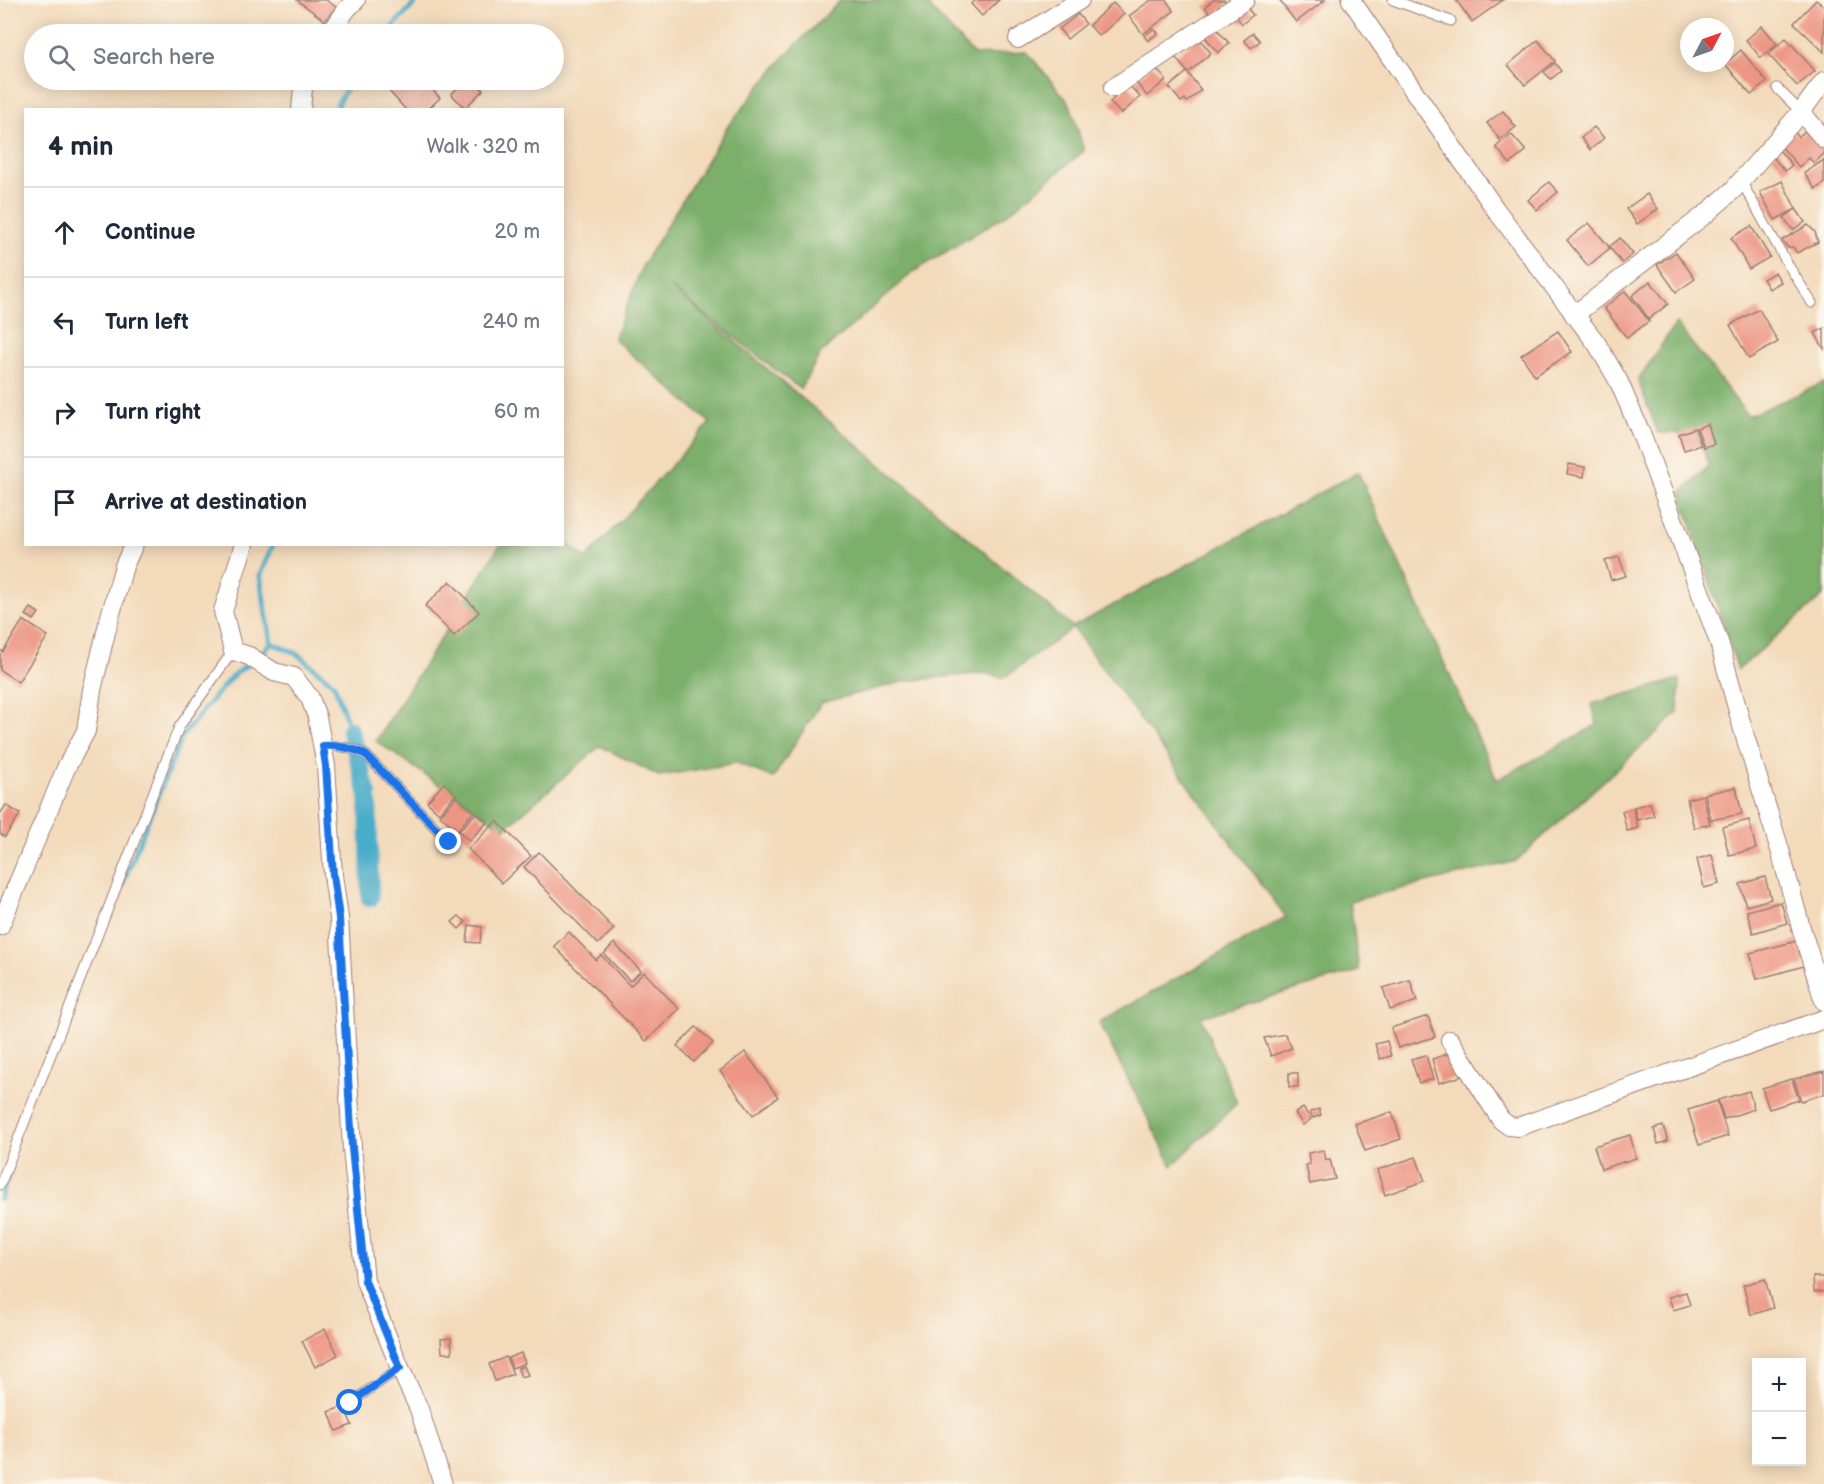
<!DOCTYPE html>
<meta charset="utf-8">
<style>
body{margin:0;font-family:"Balsamiq Sans",sans-serif;background:#f2f2f3;color:#1f2937}
.controls{position:absolute;right:18px;bottom:18px;display:grid;overflow:hidden;border-radius:0px;box-shadow:0 3px 15px #0003}
.controls button{width:54px;height:54px;display:grid;place-items:center;padding:0;border:0;border-bottom:2px solid #e0e1e3;background:#fff;color:#1f2937;font:30px sans-serif}
.compass{position:absolute;left:1680px;top:18px;width:54px;height:54px;border-radius:50%;background:#fff;box-shadow:0 3px 15px #0003;rotate:49deg}
.stop{position:absolute;width:18px;height:18px;margin:-14px;border:4px solid #1a73e8;border-radius:50%;background:#fff}
.stop.end{background:#1a73e8;border-color:#fff;box-shadow:0 2px 6px #0008}
.list{margin:0;padding:0;list-style:none}
h2{display:flex;justify-content:space-between;align-items:center;height:78px;margin:0;padding:0 24px;font-size:26px}
h2 small{font-size:20px;font-weight:400;color:#747a83}
.list li{display:grid;grid-template-columns:39px 1fr auto;gap:18px;align-items:center;box-sizing:border-box;height:90px;padding:0 24px;border-top:2px solid #e0e1e3}
.list b{display:block;font-size:22px;white-space:nowrap}
.list em{font-size:20px;font-style:normal;color:#747a83}
.icon{flex:none;width:33px;height:33px;fill:none;stroke:currentColor;stroke-width:2;stroke-linecap:round;stroke-linejoin:round}
.map{position:relative;flex:none;width:1824px;height:1484px;overflow:hidden}
.search{position:absolute;background:#fff;box-shadow:0 3px 15px #0003;left:24px;top:24px;width:540px;height:66px;display:flex;align-items:center;gap:15px;box-sizing:border-box;padding:0 21px;border-radius:33px;color:#747a83;font-size:22px}
.panel{position:absolute;background:#fff;box-shadow:0 3px 15px #0003;left:24px;top:108px;width:540px;height:438px;border-radius:0px}
.map>svg:first-child{display:block}
.forest{fill:#7baf6b;stroke:#62674b;stroke-width:1.5}
.lines{fill:none;stroke-linecap:round;stroke-linejoin:round}
.stream{stroke:#49acc8;stroke-width:5}
.canal{stroke:#49acc8;stroke-width:18}
.building{fill:#ed9684}
.lane-casing{stroke:#9e7c73;stroke-width:11}
.street-casing{stroke:#9e7c73;stroke-width:20}
.lane{stroke:#fff;stroke-width:9}
.street{stroke:#fff;stroke-width:18}
.route{stroke:#1a73e8;stroke-width:8}
</style>
<div class="map">
<svg width="1824" height="1484" viewBox="0 0 1824 1484">
<rect width="100%" height="100%" fill="#fbf7ec"/>
<filter id="ink" filterUnits="userSpaceOnUse"><feTurbulence type="fractalNoise" baseFrequency=".0167" numOctaves="2"/><feDisplacementMap in="SourceGraphic" scale="12" xChannelSelector="R" yChannelSelector="G"/><feConvolveMatrix kernelMatrix="1 2 1 2 8 2 1 2 1" color-interpolation-filters="sRGB"/></filter>
<filter id="wash" filterUnits="userSpaceOnUse"><feTurbulence type="fractalNoise" baseFrequency=".008" numOctaves="4" result="noise"/><feDisplacementMap in="SourceGraphic" scale="24" xChannelSelector="R" yChannelSelector="G"/><feGaussianBlur stdDeviation="1.35" result="paint"/><feColorMatrix in="noise" values="0 0 0 0 0 0 0 0 0 0 0 0 0 0 0 0 0 1.4 0 .05"/><feComposite in="paint" operator="in"/></filter>
<g filter="url(#wash)">
<rect width="100%" height="100%" fill="#f3dabb"/>
<g class="forest">
<polygon points="841,0 923,0 974,55 1027,52 1070,104 1084,151 1006,215 913,272 821,353 800,389 669,286 1073,627 1358,472 1497,780 1597,725 1592,704 1680,679 1678,713 1516,861 1350,901 1359,971 1201,1017 1237,1103 1172,1166 1099,1022 1286,917 1073,628 1004,678 983,673 906,681 821,703 773,778 737,763 659,776 600,746 504,829 376,741 500,545 562,544 563,539 586,559 710,423 614,339 643,264 728,126 784,57"/>
<polygon points="1676,323 1748,416 1824,383 1824,595 1738,670 1681,493 1709,465 1697,433 1658,433 1638,380"/>
</g>
<g class="lines">
<g class="stream">
<polyline points="386,34 418,0"/>
<polyline points="340,110 337,104 352,80"/>
<polyline points="273,544 260,576 271,643 296,653 334,684 350,730"/>
<polyline points="110,915 182,736 231,677 258,657 271,643"/>
<polyline points="0,1199 10,1172"/>
</g>
<polyline class="canal" points="350,730 368,795 370,898"/>
</g>
<g id="blocks">
<g class="building">
<polygon points="297,0 326,0 336,7 325,21"/>
<polygon points="975,0 999,0 982,16 971,4"/>
<polygon points="1151,0 1166,0 1174,11 1143,34 1129,16"/>
<polygon points="1213,0 1224,0 1228,4 1212,17 1205,7"/>
<polygon points="1279,0 1325,0 1296,22"/>
<polygon points="1456,0 1503,0 1472,22"/>
<polygon points="1816,0 1824,6 1824,52 1794,23"/>
<polygon points="1113,3 1124,14 1099,36 1089,25"/>
<polygon points="1243,3 1253,15 1242,24 1232,11"/>
<polygon points="1078,14 1086,24 1067,39 1059,29"/>
<polygon points="1762,26 1777,44 1761,58 1746,40"/>
<polygon points="1216,28 1229,43 1218,53 1205,37"/>
<polygon points="1154,29 1158,33 1148,41 1144,36"/>
<polygon points="1253,33 1260,41 1251,48 1244,40"/>
<polygon points="1198,37 1211,53 1188,73 1175,57"/>
<polygon points="1786,38 1815,71 1797,86 1768,54"/>
<polygon points="1538,40 1555,61 1525,85 1508,65"/>
<polygon points="1741,50 1767,82 1751,95 1725,64"/>
<polygon points="1555,63 1561,71 1551,79 1544,72"/>
<polygon points="1153,65 1166,80 1147,96 1135,81"/>
<polygon points="1187,72 1201,90 1187,102 1185,99 1181,102 1169,87"/>
<polygon points="402,80 424,80 440,98 427,110 406,110 389,91"/>
<polygon points="467,80 473,80 483,90 465,108 451,94"/>
<polygon points="1129,85 1140,97 1121,114 1110,102"/>
<polygon points="1503,111 1516,127 1500,140 1487,123"/>
<polygon points="1812,125 1824,140 1824,154 1814,163 1809,158 1799,167 1780,145 1795,132 1798,137"/>
<polygon points="1594,127 1604,138 1590,150 1581,138"/>
<polygon points="1511,134 1526,151 1510,164 1496,147"/>
<polygon points="1779,150 1792,165 1785,171 1772,156"/>
<polygon points="1824,160 1824,184 1815,189 1804,173"/>
<polygon points="1782,181 1796,209 1775,220 1760,192"/>
<polygon points="1549,182 1558,192 1537,210 1528,200"/>
<polygon points="1647,194 1658,209 1637,224 1626,209"/>
<polygon points="1796,209 1805,222 1793,230 1784,218"/>
<polygon points="1589,223 1610,248 1588,266 1567,240"/>
<polygon points="1808,225 1815,232 1818,242 1797,253 1793,247 1788,248 1782,240"/>
<polygon points="1751,226 1770,257 1749,269 1731,238"/>
<polygon points="1620,238 1633,254 1622,263 1609,247"/>
<polygon points="1676,252 1695,279 1676,292 1657,265"/>
<polygon points="1775,272 1781,282 1769,289 1763,279"/>
<polygon points="1650,281 1668,304 1649,319 1632,296"/>
<polygon points="1625,291 1649,321 1627,338 1604,308"/>
<polygon points="1759,309 1778,342 1749,359 1730,325"/>
<polygon points="1824,328 1824,349 1815,333"/>
<polygon points="1558,331 1572,352 1535,376 1521,355"/>
<polygon points="1708,424 1714,444 1704,447 1697,428"/>
<polygon points="1695,428 1701,445 1684,450 1679,434"/>
<polygon points="1569,464 1585,467 1584,477 1567,474"/>
<polygon points="1619,557 1626,576 1611,580 1605,561"/>
<polygon points="450,581 479,612 454,636 425,606"/>
<polygon points="31,608 39,613 34,620 26,615"/>
<polygon points="23,620 48,636 18,682 0,670 0,650 3,652"/>
<polygon points="444,783 456,794 439,813 427,802"/>
<polygon points="1736,787 1742,814 1711,820 1705,794"/>
<polygon points="1703,795 1710,824 1694,828 1687,799"/>
<polygon points="457,796 474,811 457,831 440,815"/>
<polygon points="1650,803 1654,816 1637,820 1634,807"/>
<polygon points="6,805 20,814 5,837 0,834 0,814"/>
<polygon points="1633,808 1638,828 1627,831 1622,811"/>
<polygon points="476,813 487,822 469,841 459,831"/>
<polygon points="1749,820 1756,849 1729,855 1722,827"/>
<polygon points="497,821 531,856 502,883 468,849"/>
<polygon points="539,852 614,929 598,944 524,867"/>
<polygon points="1712,855 1719,884 1704,888 1697,859"/>
<polygon points="1765,877 1771,899 1746,906 1740,884"/>
<polygon points="1781,902 1787,923 1753,933 1747,911"/>
<polygon points="459,916 466,922 459,929 452,922"/>
<polygon points="469,925 482,927 480,943 467,942"/>
<polygon points="569,932 596,960 601,955 630,986 644,972 679,1009 646,1041 554,946"/>
<polygon points="1797,941 1804,966 1757,979 1750,953"/>
<polygon points="614,943 641,971 630,981 604,954"/>
<polygon points="1410,980 1417,1001 1390,1010 1383,988"/>
<polygon points="1428,1016 1435,1037 1398,1048 1391,1028"/>
<polygon points="696,1027 713,1043 694,1062 677,1046"/>
<polygon points="1285,1034 1292,1048 1271,1056 1264,1038"/>
<polygon points="1387,1041 1391,1056 1380,1059 1375,1044"/>
<polygon points="745,1052 778,1097 753,1115 720,1071"/>
<polygon points="1454,1052 1462,1076 1439,1083 1432,1059"/>
<polygon points="1426,1055 1433,1079 1419,1083 1411,1059"/>
<polygon points="1824,1071 1824,1094 1801,1101 1794,1079"/>
<rect x="1289" y="1073" width="9" height="14"/>
<polygon points="1792,1079 1799,1100 1769,1109 1762,1088"/>
<polygon points="1749,1091 1754,1109 1724,1119 1718,1100"/>
<polygon points="1717,1101 1728,1136 1699,1145 1688,1110"/>
<polygon points="1303,1108 1311,1119 1303,1125 1295,1113"/>
<polygon points="1319,1109 1321,1115 1313,1118 1310,1112"/>
<polygon points="1392,1112 1401,1139 1365,1151 1355,1124"/>
<polygon points="1663,1126 1668,1141 1658,1144 1654,1129"/>
<polygon points="1630,1135 1636,1158 1601,1169 1594,1146"/>
<polygon points="1324,1150 1326,1160 1330,1159 1335,1179 1310,1184 1306,1165 1310,1164 1308,1153"/>
<polygon points="1416,1157 1425,1181 1385,1195 1377,1170"/>
<polygon points="1813,1277 1824,1277 1824,1292 1814,1292"/>
<polygon points="1765,1279 1773,1308 1751,1315 1743,1285"/>
<polygon points="1686,1292 1690,1305 1673,1310 1669,1297"/>
<polygon points="325,1329 338,1355 315,1367 302,1341"/>
<polygon points="451,1338 452,1353 442,1353 441,1339"/>
<polygon points="521,1353 525,1363 512,1368 508,1358"/>
<polygon points="506,1357 513,1374 495,1381 489,1364"/>
<polygon points="524,1366 528,1375 521,1377 518,1368"/>
<polygon points="344,1406 352,1425 336,1431 329,1412"/>
</g>
</g>
</g>
<g filter="url(#ink)">
<use href="#blocks" fill-opacity="0" stroke="#9e7c73" stroke-width="1.5"/>
<g class="lines">
<g class="lane-casing">
<g id="lane">
<polyline points="1393,0 1451,21"/>
<polyline points="1777,88 1801,112"/>
<polyline points="1741,181 1787,263 1812,303"/>
<path d="M323,746C336,745 354,748 366,755L449,842"/>
<polyline points="0,1185 179,727 233,651"/>
<polyline points="350,1403 400,1368"/>
</g>
</g>
<g class="street-casing">
<g id="street">
<polyline points="1351,0 1496,210 1597,344 1619,382 1640,431 1719,642 1744,733 1780,850 1801,928 1824,1001"/>
<polyline points="330,34 347,9 356,0"/>
<polyline points="1018,39 1080,0"/>
<polyline points="1113,88 1245,0"/>
<polyline points="301,110 303,88 307,80"/>
<polyline points="1801,112 1824,139"/>
<polyline points="1574,315 1707,213 1733,190 1801,112 1824,81"/>
<polyline points="244,544 223,611 233,651 249,656 274,672 294,677 310,698 317,717 326,766 333,875 339,918 352,1148 365,1281 400,1368 419,1409 443,1484"/>
<polyline points="0,926 66,768 86,731 92,690 108,624 124,566 134,544"/>
<polyline points="1450,1040 1501,1120 1509,1126 1518,1127 1824,1019"/>
</g>
</g>
<use href="#lane" class="lane"/>
<use href="#street" class="street"/>
</g>
</g>
<g class="lines" filter="url(#ink)">
<path class="route" d="M350,1403L400,1368L365,1281L352,1148L339,918L333,875L326,766L323,746C336,745 354,748 366,755L449,842"/>
</g>
</svg>
<div class="controls">
<button>+</button>
<button>−</button>
</div>
<svg class="compass" viewBox="-18 -18 36 36"><path d="M0-13l5 13h-10z" fill="#e53935"/><path d="M0 13l5-13h-10z" fill="#747a83"/></svg>
<div class="stop" style="left:350px;top:1403px"></div>
<div class="stop end" style="left:449px;top:842px"></div>
<div class="search"><svg class="icon" aria-label="search" viewBox="0 0 24 24"><circle cx="10" cy="10" r="6"/><path d="M15 15l6 6"/></svg>Search here</div>
<section class="panel">
<h2>4 min<small>Walk · 320 m</small></h2>
<ul class="list">
<li><svg class="icon" aria-label="ahead" viewBox="0 0 24 24"><path d="M12 20V5M6 11l6-6 6 6"/></svg><div><b>Continue</b></div><em>20 m</em></li>
<li><svg class="icon" aria-label="left" viewBox="0 0 24 24"><path d="M17 20v-9H6M10 6l-5 5 5 5"/></svg><div><b>Turn left</b></div><em>240 m</em></li>
<li><svg class="icon" aria-label="right" viewBox="0 0 24 24"><path d="M7 20v-9h11M14 6l5 5-5 5"/></svg><div><b>Turn right</b></div><em>60 m</em></li>
<li><svg class="icon" aria-label="arrive" viewBox="0 0 24 24"><path d="M6 21V4h12l-3 4 3 4H6"/></svg><div><b>Arrive at destination</b></div></li>
</ul>
</section>
</div>
